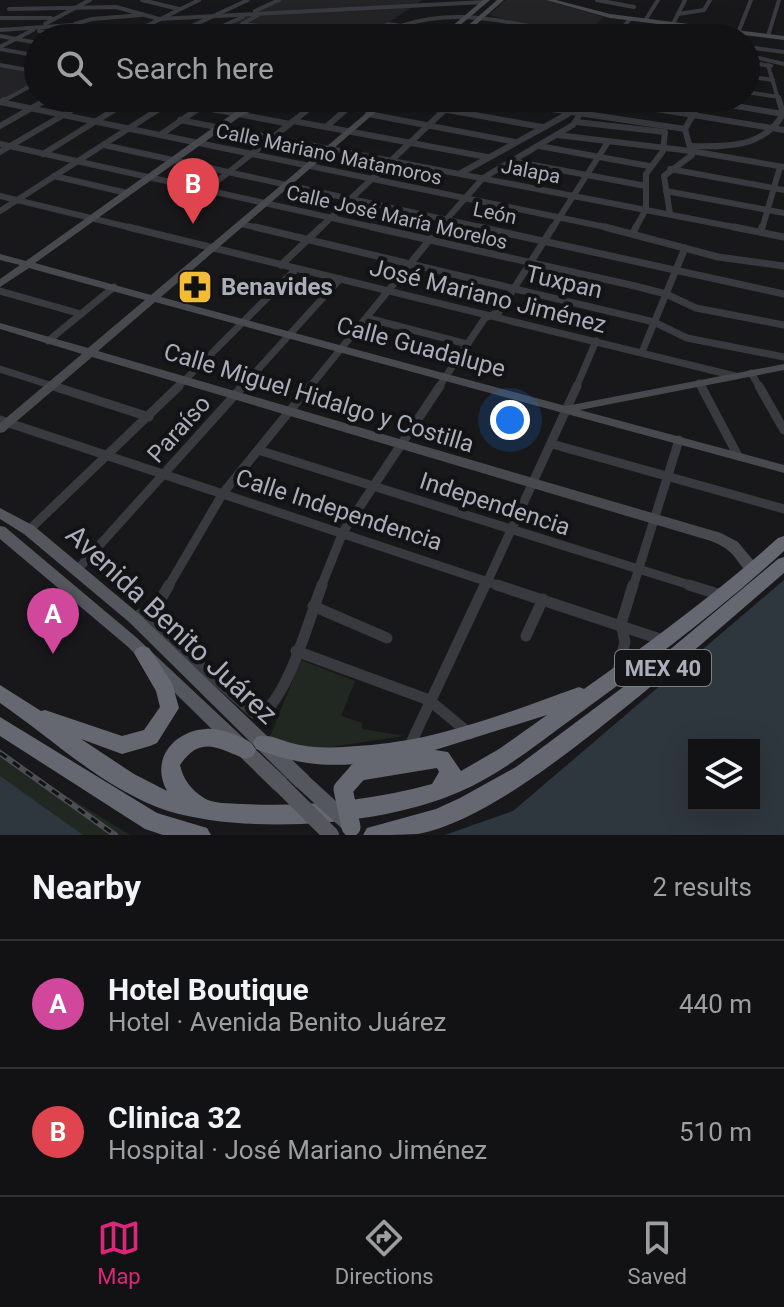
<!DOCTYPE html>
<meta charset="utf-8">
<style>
body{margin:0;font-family:Roboto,sans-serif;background:#1b1b1d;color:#f1f3f6}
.controls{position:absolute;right:24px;bottom:24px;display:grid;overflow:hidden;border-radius:0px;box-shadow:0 8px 32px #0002}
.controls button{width:72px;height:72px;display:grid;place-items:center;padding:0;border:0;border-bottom:2px solid #313234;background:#121214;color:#f1f3f6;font:40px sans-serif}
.you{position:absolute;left:510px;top:420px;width:28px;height:28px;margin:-20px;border:6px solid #fff;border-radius:50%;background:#1a73e8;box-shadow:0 0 0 12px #1a73e833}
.badge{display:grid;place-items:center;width:52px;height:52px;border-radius:50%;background:#db2777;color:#fff;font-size:26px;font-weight:700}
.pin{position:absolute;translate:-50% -66px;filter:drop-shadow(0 2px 4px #0008)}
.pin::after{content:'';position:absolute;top:42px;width:28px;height:24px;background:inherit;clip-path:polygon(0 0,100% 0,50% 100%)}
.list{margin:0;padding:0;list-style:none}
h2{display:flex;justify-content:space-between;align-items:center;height:104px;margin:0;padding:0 32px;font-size:34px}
h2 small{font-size:26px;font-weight:400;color:#9c9ea0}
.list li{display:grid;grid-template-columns:52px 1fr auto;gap:24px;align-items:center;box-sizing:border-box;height:128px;padding:0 32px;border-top:2px solid #313234}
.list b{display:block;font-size:30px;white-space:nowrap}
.list p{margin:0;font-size:26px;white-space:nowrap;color:#9c9ea0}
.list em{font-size:26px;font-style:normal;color:#9c9ea0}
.icon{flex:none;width:44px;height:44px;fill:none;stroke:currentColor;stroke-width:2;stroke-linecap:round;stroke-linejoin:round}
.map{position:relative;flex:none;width:784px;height:835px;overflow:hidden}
.search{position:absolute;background:#121214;box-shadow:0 8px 32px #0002;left:24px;right:24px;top:24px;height:88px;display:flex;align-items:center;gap:20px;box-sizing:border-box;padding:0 28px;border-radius:44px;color:#9c9ea0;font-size:30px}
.sheet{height:360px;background:#121214}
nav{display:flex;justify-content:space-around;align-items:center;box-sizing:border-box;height:112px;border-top:2px solid #313234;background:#121214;font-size:22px;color:#9c9ea0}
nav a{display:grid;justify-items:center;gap:4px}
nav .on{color:#db2777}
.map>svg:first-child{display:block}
.built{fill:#242427}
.green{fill:#202821}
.water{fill:#2e363e;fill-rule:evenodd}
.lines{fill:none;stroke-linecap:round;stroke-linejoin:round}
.street-far4{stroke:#393a3f;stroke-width:4}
.street-far3{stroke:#393a3f;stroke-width:6}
.street-far2{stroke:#393a3f;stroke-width:7}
.street-far1{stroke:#393a3f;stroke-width:9}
.street{stroke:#393a3f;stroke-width:11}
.secondary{fill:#47494f;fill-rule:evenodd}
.primary{fill:#55575e;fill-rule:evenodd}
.highway{fill:#656870;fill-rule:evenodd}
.rail-casing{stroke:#4c4e54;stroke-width:6}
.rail{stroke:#131315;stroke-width:3;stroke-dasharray:8;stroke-linecap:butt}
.primary-bridge{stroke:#55575e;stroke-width:16}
.highway-bridge{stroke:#656870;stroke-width:19}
.labels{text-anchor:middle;stroke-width:8;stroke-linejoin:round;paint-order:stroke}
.far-street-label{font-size:20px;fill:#aaaeba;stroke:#131315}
.shield{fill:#131315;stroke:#7d8088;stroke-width:2}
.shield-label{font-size:22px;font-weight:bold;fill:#aaaeba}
.street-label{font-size:24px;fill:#aaaeba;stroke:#131315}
.poi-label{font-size:24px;font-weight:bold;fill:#aaaeba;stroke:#131315;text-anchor:start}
.near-street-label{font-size:28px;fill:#aaaeba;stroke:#131315}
</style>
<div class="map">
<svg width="784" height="835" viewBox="0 0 784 835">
<rect width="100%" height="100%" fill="#18181a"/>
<g class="built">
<polygon points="279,0 422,0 366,38 304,31 287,38 218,27"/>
<polygon points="506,0 545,0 604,17 591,28 572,26 562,33 489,15"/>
<polygon points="0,66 38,73 38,81 0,101"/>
</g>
<g class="green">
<polygon points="301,660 355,681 341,716 362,723 362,729 404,736 317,749 269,739"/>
<polygon points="0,755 130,835 0,835"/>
</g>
<g class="water">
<path d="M784,580V835H445L513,811ZM694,745H754V805H694Z"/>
<polygon points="0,776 83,835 0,835"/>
</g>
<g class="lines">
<g class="street-far4">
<polyline points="142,0 179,9"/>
<polyline points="597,0 634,7"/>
<polyline points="9,9 116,7 159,19 484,2"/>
<polyline points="255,11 279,0"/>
<polyline points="678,14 704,10 710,0"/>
<polyline points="258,15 242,24 350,38"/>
<polyline points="0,18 51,18"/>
<polyline points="646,19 658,0"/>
<polyline points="674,22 685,0"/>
<polyline points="45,24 90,0"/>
<polyline points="75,24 92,19 142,15"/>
<path d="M401,26C463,5 523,26 585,38"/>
<polyline points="219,27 285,38"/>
<polyline points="0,30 74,25 129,34"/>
<polyline points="39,31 81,38"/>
<polyline points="181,31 248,0"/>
<polyline points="182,31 220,38"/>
<polyline points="376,32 412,38"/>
<polyline points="619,32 630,19"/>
<polyline points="0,36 38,43"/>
<polyline points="290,36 302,38"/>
<polyline points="768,36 779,0"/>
<polyline points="124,37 199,0"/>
<polyline points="196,38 243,17"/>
<polyline points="366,38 388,24 447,33"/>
<polyline points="640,38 669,38"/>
<polyline points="736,38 751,0"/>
<polyline points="0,47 33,30"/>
<polyline points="746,47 784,52"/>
<polyline points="0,49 38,56"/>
<polyline points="746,55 784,64"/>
<polyline points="746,62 771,66"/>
<polyline points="0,65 38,72"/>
<polyline points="768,65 779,102"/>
<polyline points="746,76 773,80"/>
<polyline points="746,92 779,97"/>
<polyline points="378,98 403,102"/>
<polyline points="476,98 505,102"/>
<polyline points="587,98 614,102"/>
<polyline points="685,98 712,102"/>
<polyline points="1,102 38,82"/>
<polyline points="42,102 50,98"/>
<polyline points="85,102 93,98"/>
<polyline points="127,102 134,98"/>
<polyline points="170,102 177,98"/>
<polyline points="208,102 214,98"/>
<polyline points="317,102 323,98"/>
<polyline points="452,102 457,98"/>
<polyline points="588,102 591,98"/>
<polyline points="700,102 702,98"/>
</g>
<g class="street-far3">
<polyline points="391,100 542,127"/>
<polyline points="492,100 685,129"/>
<polyline points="602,100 784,130"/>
<polyline points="700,100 783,114"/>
<polyline points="0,102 615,229"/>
<polyline points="1,102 4,100"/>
<polyline points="201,107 290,124"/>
<polyline points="368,114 515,142"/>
<polyline points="180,120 744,229"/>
<polyline points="293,121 487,157"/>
<polyline points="576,122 665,132 663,151 646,174 646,209 635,229"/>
<polyline points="0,126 46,100"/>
<polyline points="326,127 350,106"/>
<polyline points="160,135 211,100"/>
<polyline points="557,135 691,151 784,167"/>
<polyline points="0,144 381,229"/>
<polyline points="104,145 489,229"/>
<polyline points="539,146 649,166"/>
<path d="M690,146C725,147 764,148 783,114L779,100"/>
<polyline points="0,152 89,100"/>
<polyline points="43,154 130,100"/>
<polyline points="512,161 646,186"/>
<polyline points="670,169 784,190"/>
<polyline points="461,173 568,114"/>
<polyline points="54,176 127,193"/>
<polyline points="206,190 320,100"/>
<polyline points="666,191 784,213"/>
<polyline points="0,196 136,229"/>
<polyline points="0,211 173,100"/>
<polyline points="670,214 664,176 692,155 685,129 701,100"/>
<polyline points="241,224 263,229"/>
<polyline points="319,229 455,100"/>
<polyline points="438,229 483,178 573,125 589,100"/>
<polyline points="552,229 608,142"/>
<polyline points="762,229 780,167"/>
</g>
<g class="street-far2">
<polyline points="128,227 735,376"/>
<polyline points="255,227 654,322 687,338 784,357"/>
<polyline points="372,227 635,286 666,294 696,308 784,325"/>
<polyline points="479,227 784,294"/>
<polyline points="605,227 718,257 784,266"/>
<polyline points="734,227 784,237"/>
<polyline points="761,232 762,227"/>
<polyline points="633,233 636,227"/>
<polyline points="281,265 321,227"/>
<polyline points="0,291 81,314"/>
<polyline points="367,318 467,344"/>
<polyline points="48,341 114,287"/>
<polyline points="642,352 685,248"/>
<polyline points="0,369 59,388"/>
<polyline points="751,373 760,388"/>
<polyline points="699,383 702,388"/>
<polyline points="177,388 296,269"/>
<polyline points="241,388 340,279"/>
<polyline points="309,388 440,227"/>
<polyline points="438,388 485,318 499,312 553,227"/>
<polyline points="576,388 596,341"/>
</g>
<g class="street-far1">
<polyline points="53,386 149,417"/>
<polyline points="701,386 738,456"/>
<polyline points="759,386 784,430"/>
<polyline points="0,420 503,587"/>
<polyline points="552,444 784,509"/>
<polyline points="258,450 696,587"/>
<polyline points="29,530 179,386"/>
<polyline points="78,569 243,386"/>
<polyline points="168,587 223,493 310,386"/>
<polyline points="321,587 343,532 440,386"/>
<polyline points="485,587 577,386"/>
<polyline points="633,587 679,440"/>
</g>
<g class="street">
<polyline points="497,585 663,640"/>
<polyline points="689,585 721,595"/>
<polyline points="313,606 387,638"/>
<polyline points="134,618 158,604 169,585"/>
<path d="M145,624L162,632L254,713L263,714C291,688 308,622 322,585"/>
<polyline points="526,636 543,599"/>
<polyline points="296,651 429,700 470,734"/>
<polyline points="617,673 625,642 621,624 633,585"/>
<polyline points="410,745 485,585"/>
</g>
<g class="secondary">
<polygon points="483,0 490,0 445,38 438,38"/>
<polygon points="497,0 504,0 461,38 454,38"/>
<polygon points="546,0 556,0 610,14 784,36 784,40 610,18"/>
<path d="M270,98H280L241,116L35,263L151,295L384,98H392L161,297L566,406L784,364V370L580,410L784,465V473L155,302L98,351L721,533L738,542L757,565L759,569L757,573C743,575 740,561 730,552C725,547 718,544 711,541L92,357L4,432L0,433V423L82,354L0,329V323L88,348L145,300L29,268L0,287V279L20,265L0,260V254L26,261L235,112Z"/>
</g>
<g class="primary">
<polygon points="0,508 34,526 139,614 308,775 311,781 308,787 302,789 296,787 129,622 24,534 0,519"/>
<polygon points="0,526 5,527 137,638 286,778 289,784 286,790 280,792 274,790 127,646 0,539"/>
</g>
<g class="highway">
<path d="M784,536V551C720,610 650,662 580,713C541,741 503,773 459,792C382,826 248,835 168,811C105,790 54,740 0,703V685L41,711L45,710L122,736L144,730L160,707L156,691L134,653L137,648L143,646L149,648L172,683L179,708L157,743L150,746L122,754L81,739L134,774L167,791C150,760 173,731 206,729C216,728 227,732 236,735C245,739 252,741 256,750L253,756L246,759C219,749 201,734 180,765C183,779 191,790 204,798C213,804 230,803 241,804C305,807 370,801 432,784L439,772L437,768L358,781L351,779L348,772L351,765L355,764C320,767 289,762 256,749L253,743L256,737C268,733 280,740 291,743C316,750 345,747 371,745C442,739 512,711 579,687L584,689C651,641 717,593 778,538ZM547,715L499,749L461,771L448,752L435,750Z"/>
<path d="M784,557V573C723,626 661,680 597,730C549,767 478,822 418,834C401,835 381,835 363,835L367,828L436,809L460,798L516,767L642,673L778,559Z"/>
<polygon points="0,717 157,813 207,828 211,835 163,835 145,829 0,736"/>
</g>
<g class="rail-casing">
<polyline id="rail" points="0,753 115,835"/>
</g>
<use href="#rail" class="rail"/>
<g class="primary-bridge">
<polyline points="302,781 349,824"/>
<polyline points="280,784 331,835"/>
</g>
<polyline class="highway-bridge" points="351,827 343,789 358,772"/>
</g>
<defs>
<g id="pharmacy-square" transform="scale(1.8)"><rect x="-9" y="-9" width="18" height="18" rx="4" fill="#f2bb38" stroke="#131315"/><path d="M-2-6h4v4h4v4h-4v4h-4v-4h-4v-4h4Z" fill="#111"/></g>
</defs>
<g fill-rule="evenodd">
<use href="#pharmacy-square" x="195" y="287"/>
</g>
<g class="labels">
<g class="far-street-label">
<text transform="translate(329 154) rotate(12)" y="7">Calle Mariano Matamoros</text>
<text transform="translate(531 171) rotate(11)" y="7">Jalapa</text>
<text transform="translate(495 213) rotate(12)" y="7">León</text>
<text transform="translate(397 217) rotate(13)" y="7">Calle José María Morelos</text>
</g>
<rect class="shield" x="615" y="650" width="96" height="36" rx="6"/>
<g class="shield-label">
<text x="663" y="676">MEX 40</text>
</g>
<g class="street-label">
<text transform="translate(564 282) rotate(13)" y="8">Tuxpan</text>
<text transform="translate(488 296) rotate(14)" y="8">José Mariano Jiménez</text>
<text transform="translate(421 347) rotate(15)" y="8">Calle Guadalupe</text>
<text transform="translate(319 398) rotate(17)" y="8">Calle Miguel Hidalgo y Costilla</text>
<text transform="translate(179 429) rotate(-48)" y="8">Paraíso</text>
<text transform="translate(495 504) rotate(18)" y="8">Independencia</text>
<text transform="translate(339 510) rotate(18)" y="8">Calle Independencia</text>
</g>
<g class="poi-label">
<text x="221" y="295">Benavides</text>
</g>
<g class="near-street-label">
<text transform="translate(172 624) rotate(43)" y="10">Avenida Benito Juárez</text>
</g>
</g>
</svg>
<div class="controls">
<button><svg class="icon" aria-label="layers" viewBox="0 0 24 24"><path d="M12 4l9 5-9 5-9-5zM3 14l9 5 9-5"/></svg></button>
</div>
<div class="you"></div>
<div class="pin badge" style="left:53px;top:654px;background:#d1479c">A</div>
<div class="pin badge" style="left:193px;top:224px;background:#e0444e">B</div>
<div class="search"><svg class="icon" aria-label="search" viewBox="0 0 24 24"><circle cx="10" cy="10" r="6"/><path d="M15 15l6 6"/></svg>Search here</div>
</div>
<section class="sheet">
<h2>Nearby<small>2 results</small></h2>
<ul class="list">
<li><span class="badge" style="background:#d1479c">A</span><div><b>Hotel Boutique</b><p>Hotel · Avenida Benito Juárez</p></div><em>440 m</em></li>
<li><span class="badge" style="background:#e0444e">B</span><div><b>Clinica 32</b><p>Hospital · José Mariano Jiménez</p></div><em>510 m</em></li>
</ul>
</section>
<nav>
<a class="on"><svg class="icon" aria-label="map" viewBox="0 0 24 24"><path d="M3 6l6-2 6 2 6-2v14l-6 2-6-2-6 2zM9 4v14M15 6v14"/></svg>Map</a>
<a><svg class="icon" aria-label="directions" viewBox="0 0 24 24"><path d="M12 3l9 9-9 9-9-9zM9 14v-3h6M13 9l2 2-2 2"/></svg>Directions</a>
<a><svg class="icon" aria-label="saved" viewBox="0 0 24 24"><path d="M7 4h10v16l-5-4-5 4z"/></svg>Saved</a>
</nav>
